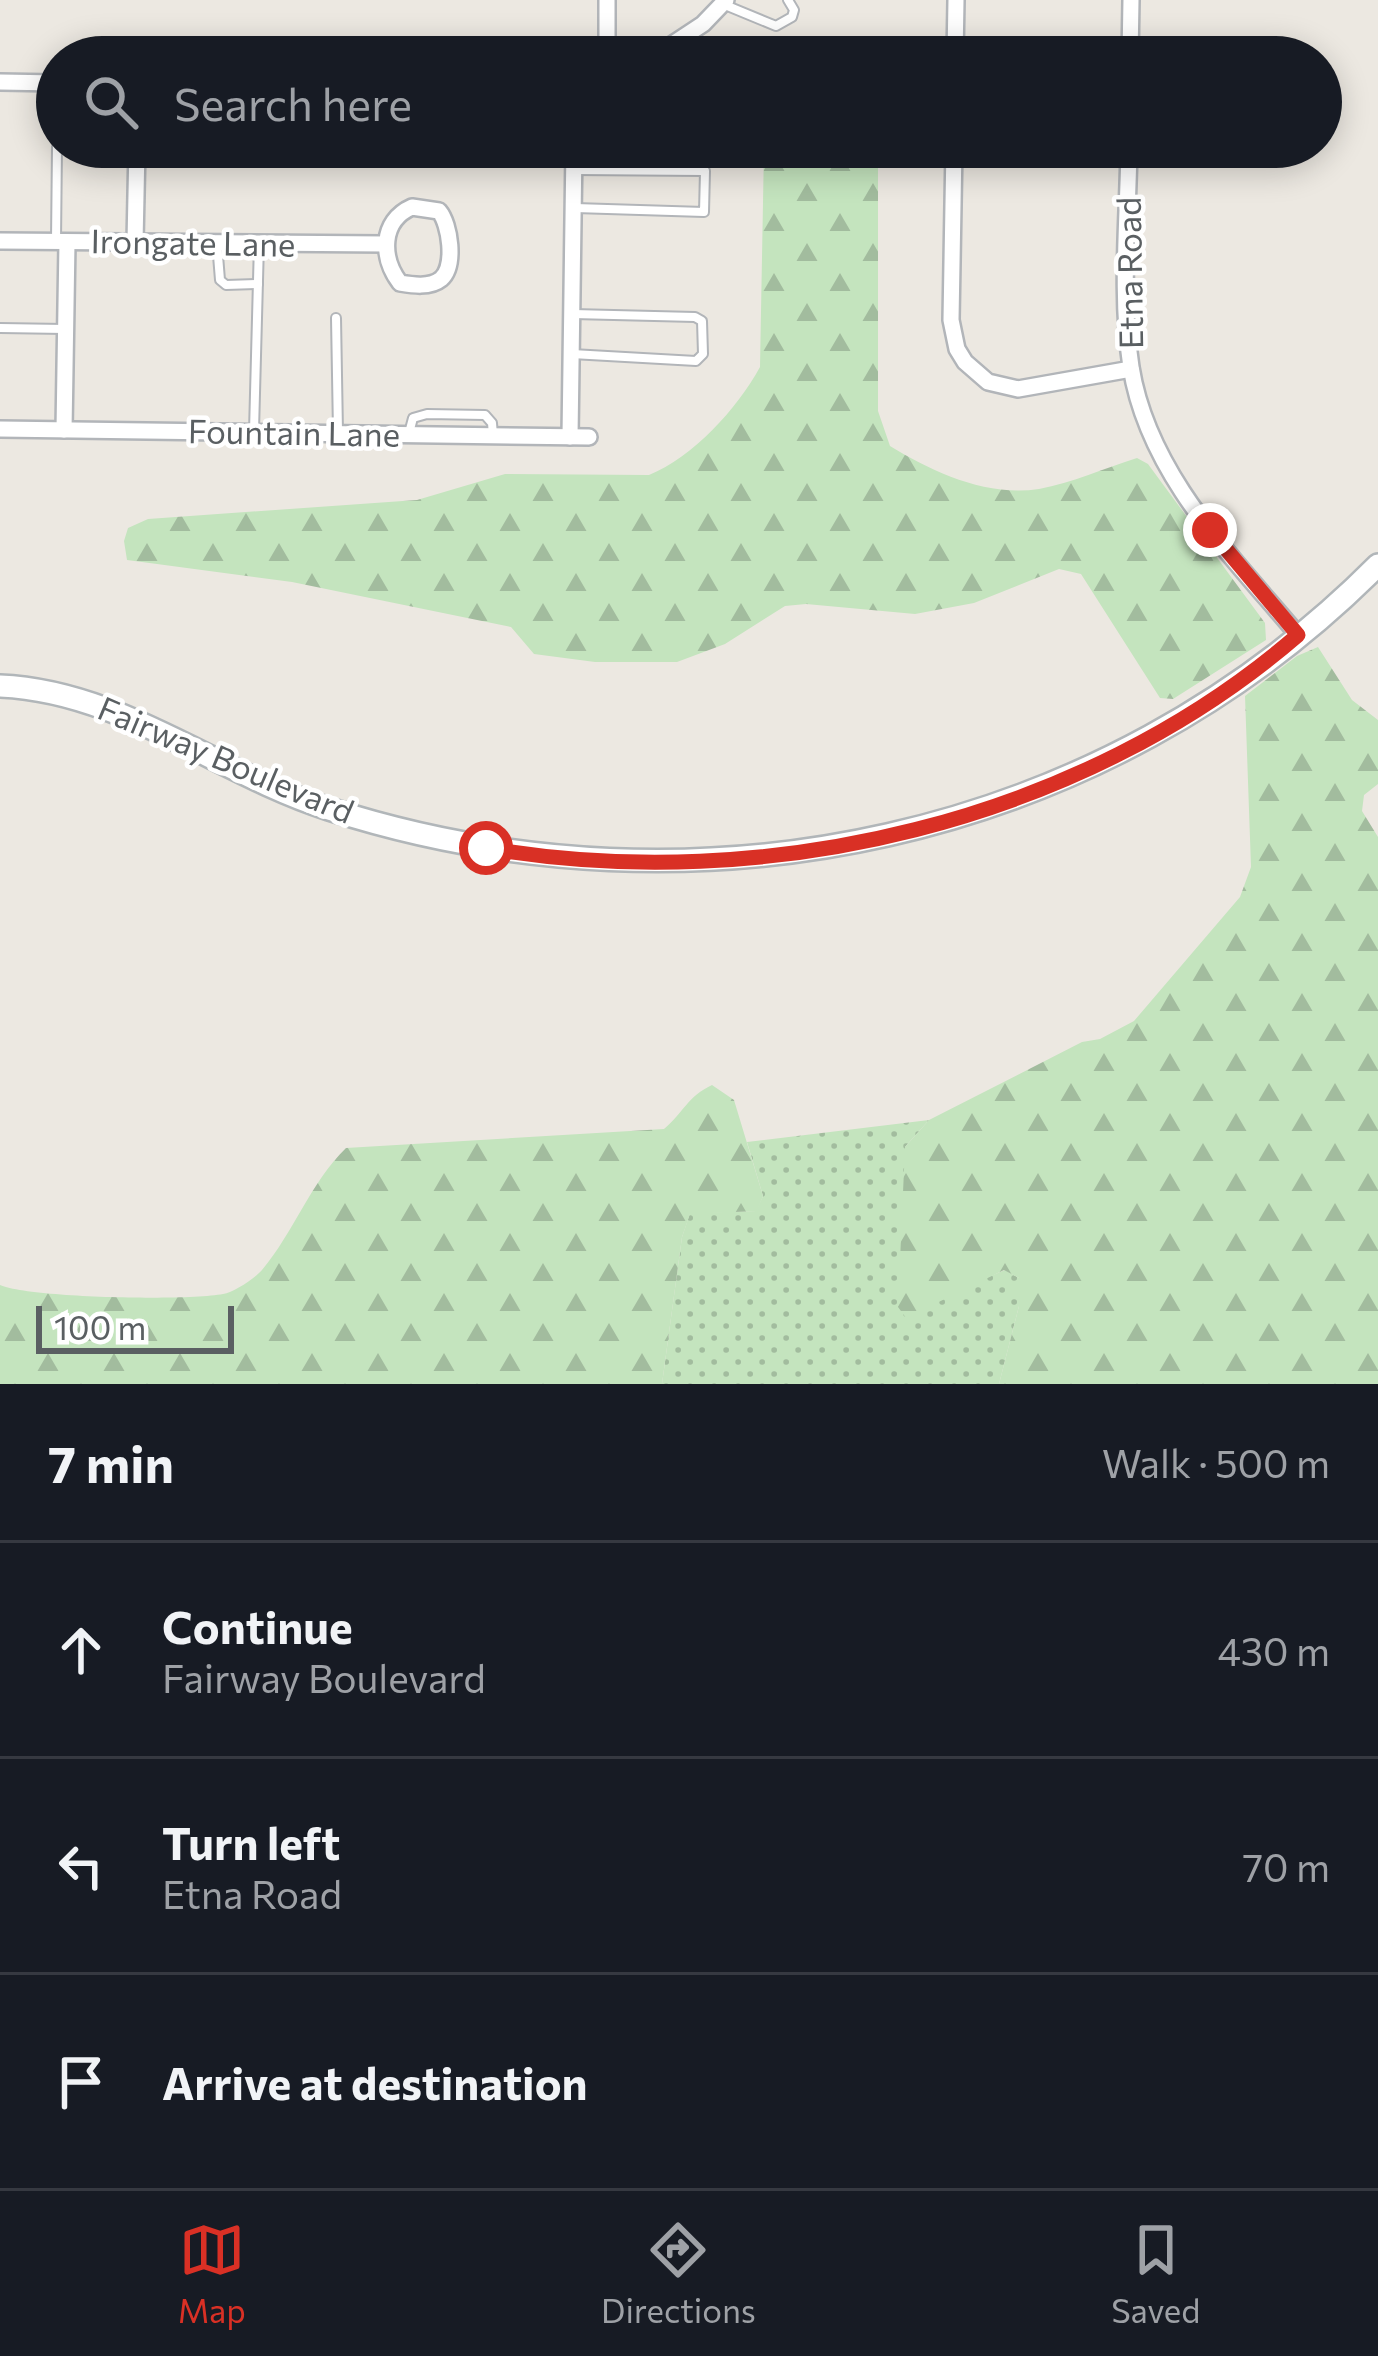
<!DOCTYPE html>
<meta charset="utf-8">
<style>
body{margin:0;font-family:Commissioner,sans-serif;background:#242831;color:#f1f3f6}
.scale{position:absolute;left:36px;bottom:30px;width:198px;box-sizing:border-box;padding-left:12px;border:6px solid #5a5f62;border-top:0;font-size:33px;line-height:42px;white-space:nowrap;color:#5a5f62;-webkit-text-stroke:9px #fff;paint-order:stroke}
.stop{position:absolute;width:36px;height:36px;margin:-27px;border:9px solid #d93025;border-radius:50%;background:#fff}
.stop.end{background:#d93025;border-color:#fff;box-shadow:0 3px 12px #0008}
.list{margin:0;padding:0;list-style:none}
h2{display:flex;justify-content:space-between;align-items:center;height:156px;margin:0;padding:0 48px;font-size:51px}
h2 small{font-size:39px;font-weight:400;color:#9ea1a6}
.list li{display:grid;grid-template-columns:78px 1fr auto;gap:36px;align-items:center;box-sizing:border-box;height:216px;padding:0 48px;border-top:3px solid #363941}
.list b{display:block;font-size:45px;white-space:nowrap}
.list p{margin:0;font-size:39px;white-space:nowrap;color:#9ea1a6}
.list em{font-size:39px;font-style:normal;color:#9ea1a6}
.icon{flex:none;width:66px;height:66px;fill:none;stroke:currentColor;stroke-width:2;stroke-linecap:round;stroke-linejoin:round}
.map{position:relative;flex:none;width:1378px;height:1384px;overflow:hidden}
.search{position:absolute;background:#171b24;box-shadow:0 6px 30px #0003;left:36px;right:36px;top:36px;height:132px;display:flex;align-items:center;gap:30px;box-sizing:border-box;padding:0 42px;border-radius:66px;color:#9ea1a6;font-size:45px}
.sheet{height:804px;background:#171b24}
nav{display:flex;justify-content:space-around;align-items:center;box-sizing:border-box;height:168px;border-top:3px solid #363941;background:#171b24;font-size:33px;color:#9ea1a6}
nav a{display:grid;justify-items:center;gap:6px}
nav .on{color:#d93025}
.map>svg:first-child{display:block}
.grass{fill:url(#grass-dots)}
.forest{fill:url(#forest-firs)}
.lines{fill:none;stroke-linecap:round;stroke-linejoin:round}
.lane-casing{stroke:#b2b5b9;stroke-width:12}
.street-casing{stroke:#b2b5b9;stroke-width:20}
.secondary-casing{stroke:#b1b6b9;stroke-width:26}
.lane{stroke:#fff;stroke-width:8}
.street{stroke:#fff;stroke-width:15}
.secondary{stroke:#fff;stroke-width:21}
.route{stroke:#d93025;stroke-width:15}
.labels{text-anchor:middle;stroke-width:9;stroke-linejoin:round;paint-order:stroke}
.street-label{font-size:33px;fill:#5a5f62;stroke:#fff}
</style>
<div class="map">
<svg width="1378" height="1384" viewBox="0 0 1378 1384">
<defs>
<pattern id="grass-dots" width="8" height="8" patternUnits="userSpaceOnUse" patternTransform="scale(3)"><rect width="8" height="8" fill="#c4e4be"/><path d="M2 2h.1M6 6h.1" fill="none" stroke="#a2bc9e" stroke-width="1.8" stroke-linecap="round"/></pattern>
<pattern id="forest-firs" width="22" height="20" patternUnits="userSpaceOnUse" patternTransform="scale(3)"><rect width="22" height="20" fill="#c4e4be"/><path d="M5 1l3.5 6h-7zM16 11l3.5 6h-7z" fill="#a2bc9e"/></pattern>
</defs>
<rect width="100%" height="100%" fill="#ece8e1"/>
<polygon class="grass" points="929,1120 905,1147 964,1287 1005,1270 1019,1278 1019,1306 999,1384 662,1384 682,1237 690,1213 756,1211 763,1196 747,1142"/>
<g class="forest">
<path d="M764,147H878V411L890,446C933,472 986,497 1039,489C1072,483 1105,468 1137,458L1148,464L1265,623L1266,640L1173,699L1160,698L1081,574L1059,569L974,603L915,614L806,604L785,606L725,644L677,662H595L534,654L511,627L292,582L127,560L124,541L128,528L148,519L417,500L505,474L649,475C693,457 737,409 760,367Z"/>
<polygon points="1318,647 1352,700 1378,720 1378,784 1364,795 1362,811 1378,837 1378,1384 999,1384 1019,1306 1019,1278 1004,1270 906,1318 898,1307 905,1147 929,1120 1082,1042 1100,1039 1134,1021 1240,897 1251,867 1245,696 1297,656"/>
<path d="M712,1085L734,1100L763,1196L757,1211L690,1214L682,1237L662,1384H0V1285C30,1298 187,1301 223,1294C234,1292 254,1279 262,1270C294,1232 310,1183 346,1148L664,1129C683,1113 688,1096 712,1085Z"/>
</g>
<g class="lines">
<g class="lane-casing">
<g id="lane">
<polyline points="725,5 776,26 792,17 794,10 788,0"/>
<polyline points="574,170 705,171 704,212 575,208"/>
<polyline points="56,240 57,147"/>
<polyline points="217,243 220,280 226,285 258,284"/>
<polyline points="336,318 338,432"/>
<polyline points="0,328 65,329"/>
<polyline points="572,354 696,361 703,354 702,321 695,317 573,314"/>
<polyline points="254,431 259,243"/>
<polyline points="409,433 413,418 427,414 485,415 492,423 493,435"/>
</g>
</g>
<g class="street-casing">
<g id="street">
<polyline points="607,57 607,0"/>
<polyline points="653,57 703,24 726,0"/>
<polyline points="955,57 956,0"/>
<polyline points="1130,57 1131,0"/>
<polyline points="0,82 57,83"/>
<polyline points="954,147 951,320 957,349 965,362 988,382 1018,389 1131,369"/>
<path d="M1129,147C1128,219 1120,295 1131,367C1148,474 1231,555 1298,635"/>
<path d="M412,207L439,211C450,224 456,266 441,279C430,288 412,285 400,283C381,258 380,221 412,207Z"/>
<polyline points="0,241 386,244"/>
<polyline points="135,242 137,147"/>
<polyline points="0,429 589,437"/>
<polyline points="64,430 67,242"/>
<polyline points="570,437 574,147"/>
</g>
</g>
<g class="secondary-casing">
<path id="secondary" d="M0,686C121,691 217,773 329,809C696,927 1104,841 1378,565"/>
</g>
<use href="#lane" class="lane"/>
<use href="#street" class="street"/>
<use href="#secondary" class="secondary"/>
</g>
<g class="lines">
<path class="route" d="M486,848C765,896 1082,822 1298,635L1210,530"/>
</g>
<g class="labels">
<g class="street-label">
<text transform="translate(193 243) rotate(1)" y="12">Irongate Lane</text>
<text transform="translate(1130 273) rotate(-91)" y="12">Etna Road</text>
<text transform="translate(294 433) rotate(1)" y="12">Fountain Lane</text>
<text transform="translate(226 760) rotate(23)" y="12">Fairway Boulevard</text>
</g>
</g>
</svg>
<div class="scale">100 m</div>
<div class="stop" style="left:486px;top:848px"></div>
<div class="stop end" style="left:1210px;top:530px"></div>
<div class="search"><svg class="icon" aria-label="search" viewBox="0 0 24 24"><circle cx="10" cy="10" r="6"/><path d="M15 15l6 6"/></svg>Search here</div>
</div>
<section class="sheet">
<h2>7 min<small>Walk · 500 m</small></h2>
<ul class="list">
<li><svg class="icon" aria-label="ahead" viewBox="0 0 24 24"><path d="M12 20V5M6 11l6-6 6 6"/></svg><div><b>Continue</b><p>Fairway Boulevard</p></div><em>430 m</em></li>
<li><svg class="icon" aria-label="left" viewBox="0 0 24 24"><path d="M17 20v-9H6M10 6l-5 5 5 5"/></svg><div><b>Turn left</b><p>Etna Road</p></div><em>70 m</em></li>
<li><svg class="icon" aria-label="arrive" viewBox="0 0 24 24"><path d="M6 21V4h12l-3 4 3 4H6"/></svg><div><b>Arrive at destination</b></div></li>
</ul>
</section>
<nav>
<a class="on"><svg class="icon" aria-label="map" viewBox="0 0 24 24"><path d="M3 6l6-2 6 2 6-2v14l-6 2-6-2-6 2zM9 4v14M15 6v14"/></svg>Map</a>
<a><svg class="icon" aria-label="directions" viewBox="0 0 24 24"><path d="M12 3l9 9-9 9-9-9zM9 14v-3h6M13 9l2 2-2 2"/></svg>Directions</a>
<a><svg class="icon" aria-label="saved" viewBox="0 0 24 24"><path d="M7 4h10v16l-5-4-5 4z"/></svg>Saved</a>
</nav>
